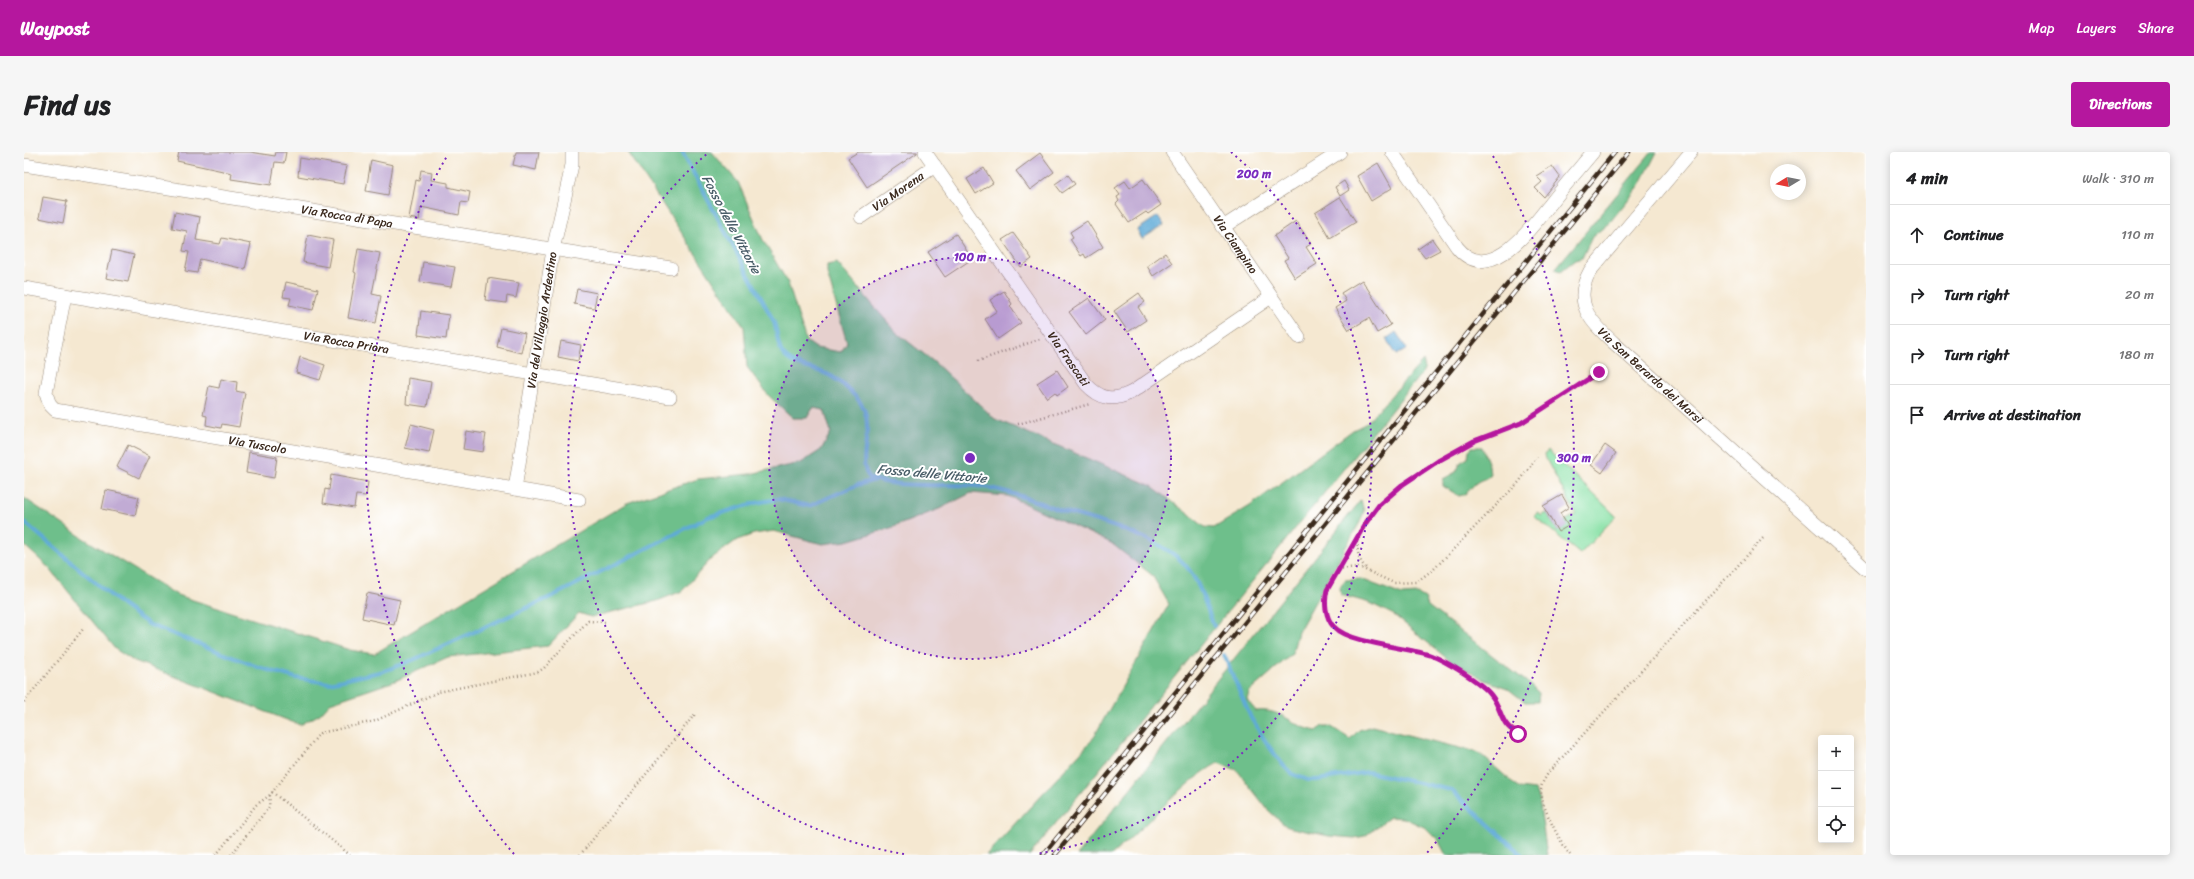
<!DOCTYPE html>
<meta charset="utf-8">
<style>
body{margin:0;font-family:Sriracha,sans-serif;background:#f6f6f6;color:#202124}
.controls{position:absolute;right:12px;bottom:12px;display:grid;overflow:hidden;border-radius:4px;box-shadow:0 2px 10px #0003}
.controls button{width:36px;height:36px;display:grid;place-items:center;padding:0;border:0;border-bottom:1px solid #e0e0e0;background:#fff;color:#202124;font:20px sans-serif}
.compass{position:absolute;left:1746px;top:12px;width:36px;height:36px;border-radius:50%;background:#fff;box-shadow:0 2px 10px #0003;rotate:260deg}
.stop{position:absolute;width:12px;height:12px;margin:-9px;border:3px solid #b5179e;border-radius:50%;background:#fff}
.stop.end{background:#b5179e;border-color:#fff;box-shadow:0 1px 4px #0008}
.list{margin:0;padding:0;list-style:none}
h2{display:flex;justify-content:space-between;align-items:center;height:52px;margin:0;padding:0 16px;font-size:17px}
h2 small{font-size:13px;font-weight:400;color:#757577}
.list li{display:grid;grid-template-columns:26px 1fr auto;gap:12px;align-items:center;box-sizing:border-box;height:60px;padding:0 16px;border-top:1px solid #e0e0e0}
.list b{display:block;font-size:15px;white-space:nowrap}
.list em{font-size:13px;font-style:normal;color:#757577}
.icon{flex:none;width:22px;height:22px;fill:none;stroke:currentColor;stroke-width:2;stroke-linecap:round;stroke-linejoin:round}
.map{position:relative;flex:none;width:1842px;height:703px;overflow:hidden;border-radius:4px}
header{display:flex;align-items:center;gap:24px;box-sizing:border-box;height:56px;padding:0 20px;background:#b5179e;color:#fff}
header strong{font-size:19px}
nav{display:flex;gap:22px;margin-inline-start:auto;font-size:14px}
.intro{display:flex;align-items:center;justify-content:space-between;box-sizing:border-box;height:96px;padding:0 24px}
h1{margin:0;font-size:28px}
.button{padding:10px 18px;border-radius:4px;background:#b5179e;color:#fff;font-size:14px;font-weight:700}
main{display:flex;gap:24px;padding:0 24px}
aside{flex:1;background:#fff;border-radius:4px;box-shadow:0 2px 10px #0003}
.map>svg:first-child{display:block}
.green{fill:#88e1a6;stroke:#628662}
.forest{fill:#6ebf8b;stroke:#547454}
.water{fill:#5eaad7;stroke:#4c6a7a}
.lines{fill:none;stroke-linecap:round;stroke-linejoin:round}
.stream{stroke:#5eaad7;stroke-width:4}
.building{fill:#c1abd4}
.minor-casing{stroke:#988978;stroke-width:14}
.path{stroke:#988978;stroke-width:2.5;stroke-dasharray:1 3;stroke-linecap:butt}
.minor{stroke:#fff;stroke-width:13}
.rail-casing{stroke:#3b2a1e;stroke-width:4.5}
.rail{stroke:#fff;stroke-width:3;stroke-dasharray:9;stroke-linecap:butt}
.route{stroke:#b5179e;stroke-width:5}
.ring{fill:none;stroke:#7b2cbf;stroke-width:2;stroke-dasharray:2 4}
.labels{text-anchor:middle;stroke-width:4;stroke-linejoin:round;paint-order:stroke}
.street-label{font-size:12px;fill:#3b2a1e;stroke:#fff}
.water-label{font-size:13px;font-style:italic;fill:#495d68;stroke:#fff}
.centre{fill:#7b2cbf;stroke:#fff;stroke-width:2}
.ring-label{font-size:12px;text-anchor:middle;font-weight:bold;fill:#7b2cbf;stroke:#fff;stroke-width:4;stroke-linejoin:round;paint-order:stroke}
</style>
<header>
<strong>Waypost</strong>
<nav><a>Map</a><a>Layers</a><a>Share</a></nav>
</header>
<div class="intro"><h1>Find us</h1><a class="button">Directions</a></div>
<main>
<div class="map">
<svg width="1842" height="703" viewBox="0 0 1842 703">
<rect width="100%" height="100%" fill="#fff"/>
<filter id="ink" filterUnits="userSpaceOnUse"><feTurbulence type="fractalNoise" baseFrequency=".025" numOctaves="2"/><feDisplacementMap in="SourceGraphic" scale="8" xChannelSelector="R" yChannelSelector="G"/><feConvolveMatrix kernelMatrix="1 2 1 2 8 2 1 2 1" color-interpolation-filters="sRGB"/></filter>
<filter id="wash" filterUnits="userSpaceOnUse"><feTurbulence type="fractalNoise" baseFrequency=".012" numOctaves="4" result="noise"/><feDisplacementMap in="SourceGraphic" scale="16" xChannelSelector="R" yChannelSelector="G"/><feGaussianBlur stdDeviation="0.9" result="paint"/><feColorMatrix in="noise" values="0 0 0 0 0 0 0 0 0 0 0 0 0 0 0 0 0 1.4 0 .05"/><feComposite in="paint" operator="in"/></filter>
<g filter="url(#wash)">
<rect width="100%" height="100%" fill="#f5e8d1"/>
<polygon class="green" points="1524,298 1592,364 1556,402 1510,364 1515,361 1517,364 1523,361 1534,380 1541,369 1552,362 1522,307 1521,302"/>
<g class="forest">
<polygon points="604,0 688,0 714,30 739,88 764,131 782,189 792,196 817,200 823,191 803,121 803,113 813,111 872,180 910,210 971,267 1128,334 1181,375 1190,376 1226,354 1329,278 1341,272 1399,209 1401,217 1006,703 962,703 1068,588 1145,452 1128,423 1087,391 984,344 947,341 915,357 867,376 823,389 798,392 750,379 730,382 713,388 688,406 658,439 633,449 567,465 555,461 524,494 424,505 371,529 306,551 296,562 276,573 108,508 91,497 25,416 0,393 0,346 59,386 153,443 326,498 350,502 603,351 674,327 726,322 777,311 797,298 807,280 800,258 789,256 783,266 769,266 744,243 723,215 720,175"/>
<polygon points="1628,0 1633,0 1616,33 1586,70 1568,85 1558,106 1551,108 1537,119 1531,117"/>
<path d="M1448,295H1458L1465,313L1466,323C1462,327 1459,327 1455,329C1446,334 1446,342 1435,344L1419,334V327L1432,320L1437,310L1444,306L1445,298Z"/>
<path d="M1337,348L1340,359L1336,370L1274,480L1268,502L1225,540L1223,548L1232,559C1259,556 1268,575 1293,579L1298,574H1306L1326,587L1335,578L1348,574L1455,601L1495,636L1511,638L1515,648L1523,703H1422L1414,688L1402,676L1380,666L1366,665L1341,684L1330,686L1305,684L1263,675L1244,658L1213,618L1194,611C1157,631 1121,676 1087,703H1053Z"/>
<polygon points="1337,427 1378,443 1394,442 1401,446 1404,454 1508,534 1515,541 1514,550 1501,550 1483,536 1461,528 1426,509 1370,463 1346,451 1317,443 1316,435 1321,428"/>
</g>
<g class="water">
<polygon points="1134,64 1140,73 1118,87 1113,78"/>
<polygon points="1372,180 1383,197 1373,203 1362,187"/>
</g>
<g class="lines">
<g class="stream">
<path d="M658,0C688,55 718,111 748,166C754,176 752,191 758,201C770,217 791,215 807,224C816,229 830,242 836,250C854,275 830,310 846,326C879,338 925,330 960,335C986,339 1011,349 1036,358C1071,369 1139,385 1162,414C1176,430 1182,455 1190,474"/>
<polyline points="0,370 98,453 126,473 234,515 272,526 305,531 360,519 389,508 531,443 684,365 731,351 754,347 785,354 833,333 851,328"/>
<polyline points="1200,503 1227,566 1244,593 1259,613 1268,622 1284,628 1293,628 1344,620 1427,638 1498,703"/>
</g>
</g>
<g id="blocks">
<g class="building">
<polygon points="155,0 226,0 251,4 252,0 262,0 260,11 251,10 247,33 207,27 208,21 153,9"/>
<polygon points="492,0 515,0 512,18 489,13"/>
<polygon points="834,0 893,0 893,1 843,35 824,6"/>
<polygon points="1016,1 1030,20 1006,38 992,19"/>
<polygon points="276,6 323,14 319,32 274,24"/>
<polygon points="347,8 369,13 364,43 342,39"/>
<polygon points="1354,11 1368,36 1347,49 1333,24"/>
<polygon points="1528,14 1536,25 1520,45 1511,36 1518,30 1512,24"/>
<polygon points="960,16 969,31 952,42 943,27"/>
<polygon points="397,18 408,20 407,28 424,31 424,35 446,40 444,51 437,50 435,63 397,55 395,68 385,66 392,28 395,29"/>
<polygon points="1044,23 1051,32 1038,41 1031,32"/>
<polygon points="1119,27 1137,53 1124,62 1122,60 1105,71 1092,52 1095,49 1093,45 1096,43 1091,36 1101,29 1106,36"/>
<polygon points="1320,29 1325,38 1316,44 1311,35"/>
<polygon points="19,45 43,49 39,71 15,66"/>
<polygon points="1316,45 1332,70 1306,86 1291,61"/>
<polygon points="151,60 176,65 172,88 196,92 198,86 227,92 221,117 176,107 173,121 161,119 165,100 159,99 163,79 148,76"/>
<polygon points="1063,69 1079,95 1062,106 1060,102 1057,104 1046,87 1049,85 1046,80"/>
<polygon points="1272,69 1287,92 1282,95 1293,112 1271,126 1260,108 1264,106 1250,84"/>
<polygon points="989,81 1008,107 997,115 978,88"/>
<polygon points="932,82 948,107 921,125 904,100"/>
<polygon points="284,83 309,88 304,115 279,110"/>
<polygon points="1408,87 1416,98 1401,106 1394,97"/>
<polygon points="334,97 356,101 348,142 357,144 352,171 324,166 332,121 330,120"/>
<polygon points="88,98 110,103 104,130 82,126"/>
<polygon points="1141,101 1148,111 1129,124 1123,114"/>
<polygon points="399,110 431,115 427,135 396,130"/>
<polygon points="464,126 495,131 492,146 483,144 482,151 461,148"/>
<polygon points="1338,128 1367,173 1353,181 1345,166 1325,178 1311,156 1322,149 1317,141"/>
<polygon points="262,130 294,137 289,158 265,153 267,146 259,145"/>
<polygon points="553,137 573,141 570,156 550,152"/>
<polygon points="980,139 988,152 986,154 997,171 974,187 961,167 973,159 966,148"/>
<polygon points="1115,141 1121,150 1114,155 1122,168 1104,180 1090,159"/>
<polygon points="1065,146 1081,168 1062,183 1045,160"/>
<polygon points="397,159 425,163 422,187 394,183"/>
<polygon points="477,176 501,181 497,201 473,195"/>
<polygon points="537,189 557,193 554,209 534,205"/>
<polygon points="276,205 301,213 296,228 272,221"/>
<polygon points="1033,218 1044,235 1033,243 1031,240 1023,246 1013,231"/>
<polygon points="384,226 407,230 403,255 382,252"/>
<polygon points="197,227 213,230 212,239 221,241 215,275 198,272 197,276 182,273 183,264 179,263 185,234 195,236"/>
<polygon points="387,272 410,278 405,301 381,296"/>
<polygon points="442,279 462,282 459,300 439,297"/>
<polygon points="104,293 126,304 115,326 93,315"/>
<polygon points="1581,293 1592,301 1578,321 1567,313"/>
<polygon points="225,300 253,305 250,326 222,321"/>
<polygon points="307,323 344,330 342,344 332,343 330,356 299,351 301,337 305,338"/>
<polygon points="82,338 115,345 111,364 78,357"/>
<polygon points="1538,343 1545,355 1536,361 1544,374 1534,380 1519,354"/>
<polygon points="343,441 376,448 370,473 338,466"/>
</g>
</g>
</g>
<g filter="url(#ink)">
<use href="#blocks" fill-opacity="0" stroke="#988978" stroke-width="1"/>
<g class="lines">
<g class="minor-casing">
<g id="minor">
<path id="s1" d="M901,0L1062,232C1076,247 1089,250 1108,240L1247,145"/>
<path id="s2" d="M1148,0L1275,185"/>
<path d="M1368,0L1433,95C1466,136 1508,74 1528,50C1541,33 1555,17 1569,0"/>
<path id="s3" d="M1667,0L1566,119C1548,151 1567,170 1590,191L1842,417"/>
<path id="s4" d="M0,13L647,116"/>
<path id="s5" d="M837,65L911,14"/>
<polyline points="1199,75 1316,0"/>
<path id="s6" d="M0,136L646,245"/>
<path id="s7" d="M41,143L22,241L26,253L31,258L555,348"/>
<path id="s8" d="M491,337L529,98L548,13V0"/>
</g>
</g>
<g class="path">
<polyline points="954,209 1016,187"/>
<polyline points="994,272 1066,252"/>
<path d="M1334,385C1333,397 1333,408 1343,417"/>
<polyline points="1314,417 1335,415 1370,431 1392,430 1410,417 1495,330 1513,305"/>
<polyline points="0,550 60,476"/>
<path d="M1494,582C1475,572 1479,558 1467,543C1458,531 1422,509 1406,503C1385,495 1324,491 1310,475C1301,466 1300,449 1303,438L1341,372L1355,353L1378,333L1414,309L1450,289L1497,271L1575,220"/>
<polyline points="248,640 326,703"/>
<polyline points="192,703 232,653 246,643 296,581 351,569 414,540 514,520 520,516 564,469 581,470"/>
<polyline points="207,703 245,655 246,643"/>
<polyline points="556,703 672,561"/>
<path d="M1546,703C1537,691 1516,653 1517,638C1517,631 1521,627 1524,621L1740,385"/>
</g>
<use href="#minor" class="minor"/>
<g class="rail-casing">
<g id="rail">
<polyline points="1019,703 1591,0"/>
<polyline points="1031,703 1605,0"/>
</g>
</g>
<use href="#rail" class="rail"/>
</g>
</g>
<g class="lines" filter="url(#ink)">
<path class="route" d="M1494,582C1475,572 1479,558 1467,543C1458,531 1422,509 1406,503C1385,496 1324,491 1310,475C1301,466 1300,449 1303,438L1341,372L1355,353L1378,333L1414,309L1450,289L1497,271L1575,220"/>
</g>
<circle cx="946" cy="306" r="201" fill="#7b2cbf" fill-opacity=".12"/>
<g class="ring">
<circle cx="946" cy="306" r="201"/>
<path d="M880 702A402 402 0 0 1 685 0M1207 0A402 402 0 0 1 1012 702"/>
<path d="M490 702A604 604 0 0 1 423 4M1469 4A604 604 0 0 1 1402 702"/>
</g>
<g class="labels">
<g class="street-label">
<text dy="4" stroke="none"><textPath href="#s5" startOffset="45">Via Morena</textPath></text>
<text dy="4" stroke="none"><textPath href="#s4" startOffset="327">Via Rocca di Papa</textPath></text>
<text dy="4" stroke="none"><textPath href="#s2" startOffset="112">Via Ciampino</textPath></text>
<text dy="4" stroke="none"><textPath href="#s8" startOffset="171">Via del Villaggio Ardeatino</textPath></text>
<text dy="4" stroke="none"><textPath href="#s6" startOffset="327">Via Rocca Priora</textPath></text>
<text dy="4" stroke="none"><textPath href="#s1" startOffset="252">Via Frascati</textPath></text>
<text dy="4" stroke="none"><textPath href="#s3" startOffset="289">Via San Berardo dei Marsi</textPath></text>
<text dy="4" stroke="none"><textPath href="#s7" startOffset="325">Via Tuscolo</textPath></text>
</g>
<g class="water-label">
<text transform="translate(708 72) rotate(62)" y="5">Fosso delle Vittorie</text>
<text transform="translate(908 321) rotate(5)" y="5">Fosso delle Vittorie</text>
</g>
</g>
<circle cx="946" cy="306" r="6" class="centre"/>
<g class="ring-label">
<text x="1230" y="26">200 m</text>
<text x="946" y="109">100 m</text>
<text x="1550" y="310">300 m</text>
</g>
</svg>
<div class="controls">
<button>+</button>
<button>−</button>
<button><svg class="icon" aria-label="locate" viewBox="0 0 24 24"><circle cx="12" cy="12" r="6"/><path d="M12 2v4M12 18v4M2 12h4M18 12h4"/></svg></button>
</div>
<svg class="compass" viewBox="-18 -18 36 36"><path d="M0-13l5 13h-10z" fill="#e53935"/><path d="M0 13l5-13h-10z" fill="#757577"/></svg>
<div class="stop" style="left:1494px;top:582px"></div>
<div class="stop end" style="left:1575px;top:220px"></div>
</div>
<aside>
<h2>4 min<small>Walk · 310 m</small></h2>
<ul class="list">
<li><svg class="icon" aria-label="ahead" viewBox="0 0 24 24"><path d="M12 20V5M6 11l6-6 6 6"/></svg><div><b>Continue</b></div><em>110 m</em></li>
<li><svg class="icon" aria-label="right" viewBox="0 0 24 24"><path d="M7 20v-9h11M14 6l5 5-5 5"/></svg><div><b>Turn right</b></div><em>20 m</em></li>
<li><svg class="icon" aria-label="right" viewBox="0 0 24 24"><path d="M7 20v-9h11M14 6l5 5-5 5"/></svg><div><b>Turn right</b></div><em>180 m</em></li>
<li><svg class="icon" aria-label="arrive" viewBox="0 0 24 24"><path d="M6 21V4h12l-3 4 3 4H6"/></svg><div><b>Arrive at destination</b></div></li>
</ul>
</aside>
</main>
